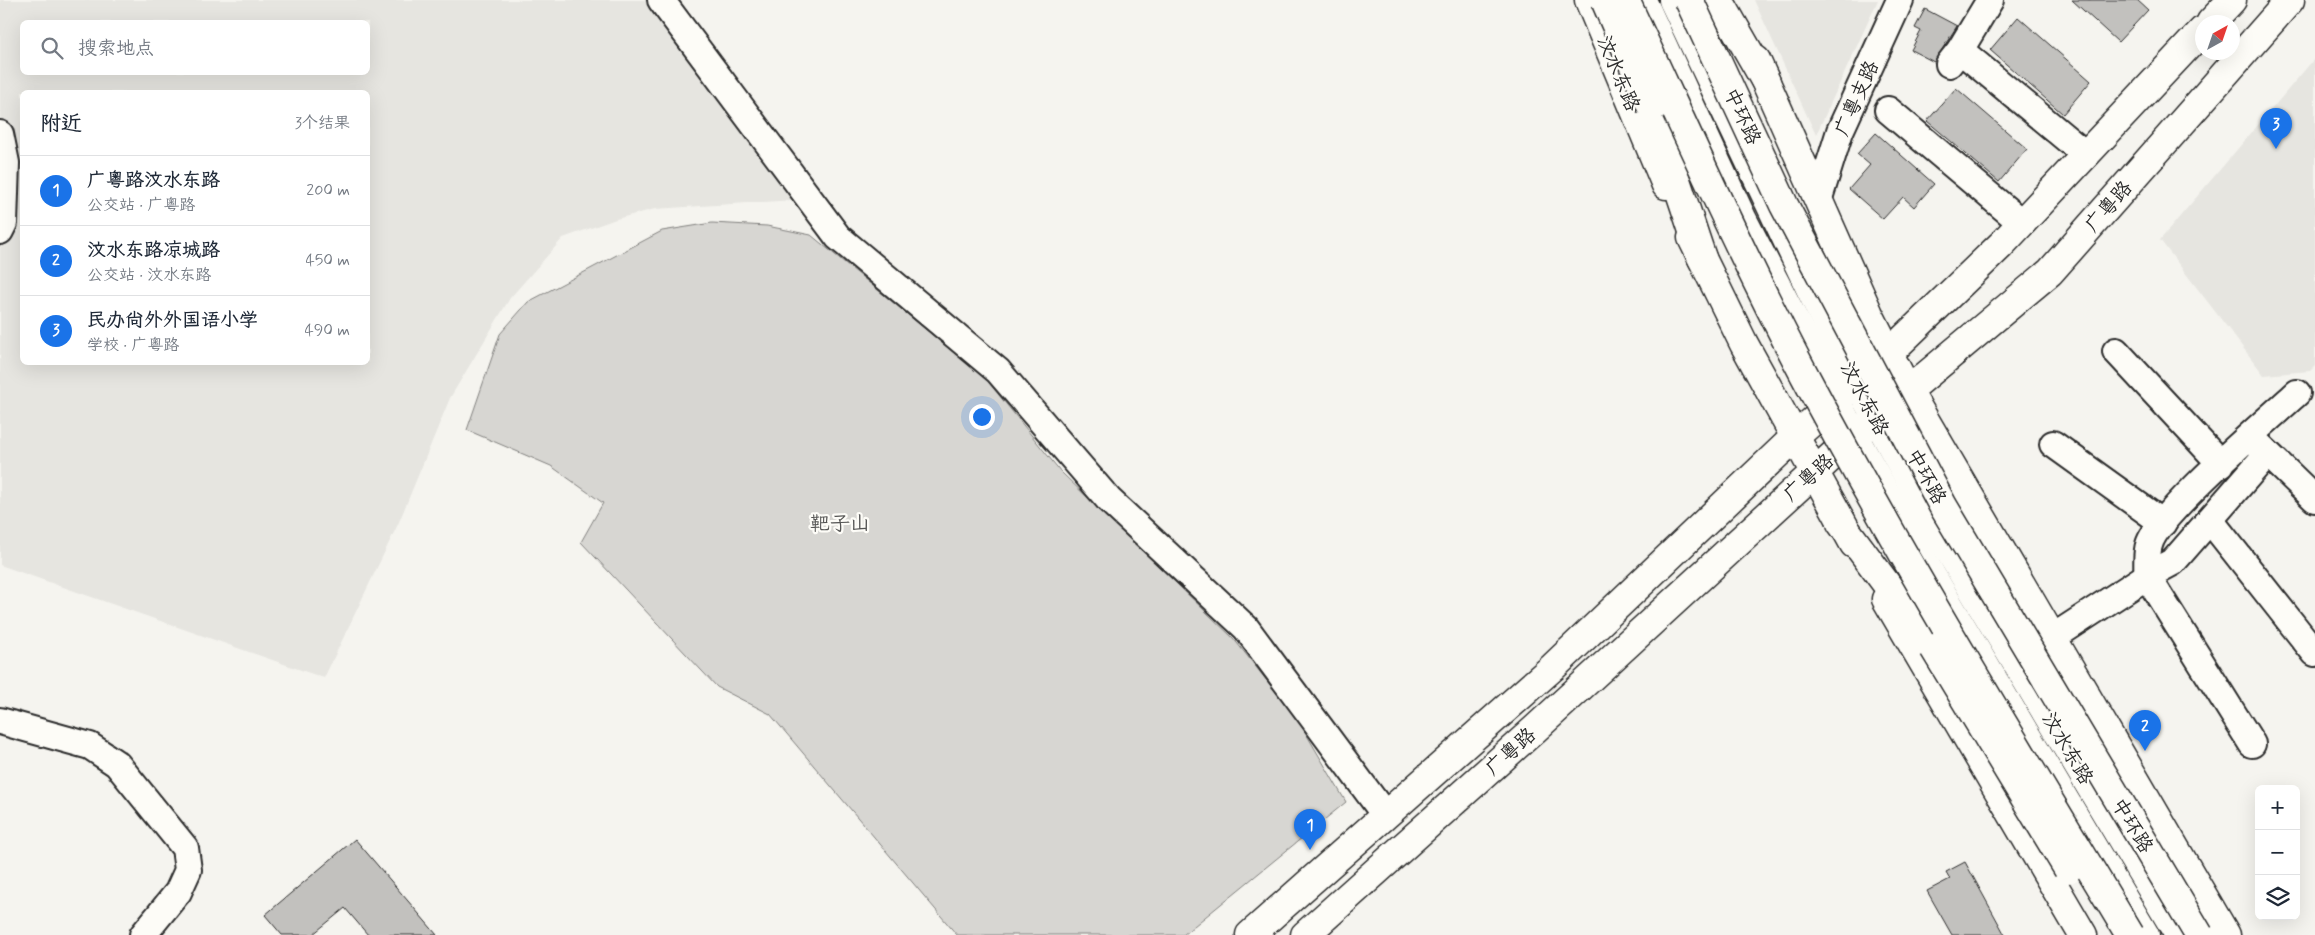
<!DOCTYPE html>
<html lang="zh">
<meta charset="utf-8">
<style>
body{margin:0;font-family:Mynerve,"LXGW WenKai TC",sans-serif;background:#f2f2f3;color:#1f2937}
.controls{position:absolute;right:15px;bottom:15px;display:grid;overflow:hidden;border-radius:8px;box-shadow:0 5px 20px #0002}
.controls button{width:45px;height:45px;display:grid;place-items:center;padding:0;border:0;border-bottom:1px solid #e0e1e3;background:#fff;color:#1f2937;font:25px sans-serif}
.compass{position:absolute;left:2195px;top:15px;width:45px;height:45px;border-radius:50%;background:#fff;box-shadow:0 5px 20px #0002;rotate:40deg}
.you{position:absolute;left:981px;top:416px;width:18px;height:18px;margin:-12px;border:4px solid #fff;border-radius:50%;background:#1a73e8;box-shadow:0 0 0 8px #1a73e833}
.badge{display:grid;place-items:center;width:32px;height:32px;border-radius:50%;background:#1a73e8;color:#fff;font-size:16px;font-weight:700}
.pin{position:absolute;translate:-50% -41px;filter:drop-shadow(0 1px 2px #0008)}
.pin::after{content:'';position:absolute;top:26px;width:18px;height:15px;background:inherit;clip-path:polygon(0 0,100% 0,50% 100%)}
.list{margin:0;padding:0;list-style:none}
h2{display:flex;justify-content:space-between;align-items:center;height:65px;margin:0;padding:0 20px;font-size:21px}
h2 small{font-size:16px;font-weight:400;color:#747a83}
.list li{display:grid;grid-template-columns:32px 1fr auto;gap:15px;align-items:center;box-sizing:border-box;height:70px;padding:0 20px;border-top:1px solid #e0e1e3}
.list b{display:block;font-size:19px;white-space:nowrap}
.list p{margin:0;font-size:16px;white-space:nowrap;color:#747a83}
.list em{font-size:16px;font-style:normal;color:#747a83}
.icon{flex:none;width:28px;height:28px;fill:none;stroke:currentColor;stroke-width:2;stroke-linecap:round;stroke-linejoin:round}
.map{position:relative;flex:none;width:2315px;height:935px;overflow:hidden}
.search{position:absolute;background:#fff;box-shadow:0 5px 20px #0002;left:20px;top:20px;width:350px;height:55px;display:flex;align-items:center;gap:12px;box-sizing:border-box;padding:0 18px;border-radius:8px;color:#747a83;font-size:19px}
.panel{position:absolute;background:#fff;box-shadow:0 5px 20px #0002;left:20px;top:90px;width:350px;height:275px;border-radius:8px}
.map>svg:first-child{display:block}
.built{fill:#e6e5e0;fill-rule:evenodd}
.green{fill:#d7d6d2;stroke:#81807e}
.building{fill:#c2c1be;stroke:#2b2b2b}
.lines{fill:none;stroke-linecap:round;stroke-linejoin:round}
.minor-casing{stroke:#2b2b2b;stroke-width:30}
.major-casing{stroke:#2b2b2b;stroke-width:31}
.highway-casing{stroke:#2b2b2b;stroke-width:31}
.minor{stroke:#fdfcf7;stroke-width:26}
.major{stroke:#fdfcf7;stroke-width:28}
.highway{stroke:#fdfcf7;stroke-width:28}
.highway-bridge-casing{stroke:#2b2b2b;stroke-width:31;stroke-linecap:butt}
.highway-bridge{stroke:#fdfcf7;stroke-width:28}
.labels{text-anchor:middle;stroke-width:4.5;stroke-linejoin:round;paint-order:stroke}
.street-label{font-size:20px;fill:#2b2b2b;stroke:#fdfcf7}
.park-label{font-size:20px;fill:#565655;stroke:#fdfcf7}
</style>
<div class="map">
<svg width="2315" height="935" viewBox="0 0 2315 935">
<rect width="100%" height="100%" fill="#f5f4ef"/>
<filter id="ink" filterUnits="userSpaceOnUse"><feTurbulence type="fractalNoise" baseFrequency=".02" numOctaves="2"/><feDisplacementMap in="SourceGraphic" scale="10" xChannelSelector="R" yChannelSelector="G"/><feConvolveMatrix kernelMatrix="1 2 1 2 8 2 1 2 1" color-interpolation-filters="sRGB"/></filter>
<g filter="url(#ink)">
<g class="built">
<path d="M0,0H661L810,199L655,209L616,219L563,238L510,298L450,398L399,522L324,678L0,565ZM22,22H368V72H22ZM22,92H368V362H22Z"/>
<polygon points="1754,0 1878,0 1816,135"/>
<polygon points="2315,58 2315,366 2310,371 2264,375 2160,240"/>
</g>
<polygon class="green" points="712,223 767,226 811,235 986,379 1061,472 1233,638 1298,720 1346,802 1183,935 957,935 770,714 717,687 581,542 603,503 551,466 467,430 500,334 528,302 662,231"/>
<g class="building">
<polygon points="2072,0 2137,0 2148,10 2118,42"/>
<polygon points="1925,9 1957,26 1934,62 1911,50 1921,31 1915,28"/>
<polygon points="2018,17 2091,81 2063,114 1990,50"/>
<polygon points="1956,88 2027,149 1999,182 1927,121"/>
<polygon points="1876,133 1934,184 1914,207 1903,197 1883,219 1849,189 1870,165 1857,154"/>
<polygon points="355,839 437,935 368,935 345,908 312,935 282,935 265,915"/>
<polygon points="1965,862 2005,935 1952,935 1927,891 1950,879 1946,872"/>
</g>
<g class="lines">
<g class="minor-casing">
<g id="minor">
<polyline points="661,0 838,237 998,371 1109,500 1246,628 1385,815"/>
<polyline points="1960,50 2086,155"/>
<polyline points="1949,64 1960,50 1990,0"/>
<polyline points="1888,110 2022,223"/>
<polyline points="0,134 6,163 4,223 0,231"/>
<polyline points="1819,198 1840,131 1900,0"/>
<polyline points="2116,351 2221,464"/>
<polyline points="2256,442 2315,499"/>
<polyline points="2053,444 2163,523"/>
<polyline points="2210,520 2315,653"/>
<polyline points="2052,638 2147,576 2173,562 2267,454"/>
<polyline points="0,721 90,746 117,764 185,848 188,870 178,892 143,935"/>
<path d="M2252,744L2147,576C2148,566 2146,554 2149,545C2156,515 2269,419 2297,393"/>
</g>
</g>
<g class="major-casing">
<g id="major">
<polyline points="1589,0 1666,185"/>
<polyline points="1642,0 1743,220 1854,436 1933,578 2145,935"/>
<polyline points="1673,0 1835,341 1935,527 2179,935"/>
<polyline points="2211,22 2232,0"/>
<polyline points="1756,60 1869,314 1908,391 2226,935"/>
<polyline points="1692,238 1744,344 1854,544"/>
<polyline points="1886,599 2083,935"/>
<polyline points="1250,935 1553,667 1795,437 1889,353 2001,245 2202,31"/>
<polyline points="1305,935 1535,729 1854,436 2050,272 2290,0"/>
</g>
</g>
<g class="highway-casing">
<g id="highway">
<polyline points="1719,0 1766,82"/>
<polyline points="1652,108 1702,258"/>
<polyline points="1841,523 1934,648"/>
</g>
</g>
<use href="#minor" class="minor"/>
<use href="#major" class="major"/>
<use href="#highway" class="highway"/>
<g class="highway-bridge-casing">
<g id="highway-bridge">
<polyline points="1605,0 1652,108"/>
<path d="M1625,0C1684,126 1740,253 1805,376C1906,567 2019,750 2130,935"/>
<polyline points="1689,0 1784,205 1943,506 2199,935"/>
<polyline points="1934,648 2068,869"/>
</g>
</g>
<use href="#highway-bridge" class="highway-bridge"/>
</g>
</g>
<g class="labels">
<g class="street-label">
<text transform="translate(1619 73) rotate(67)" y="7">汶水东路</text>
<text transform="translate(1856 98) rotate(-66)" y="7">广粤支路</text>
<text transform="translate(1743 116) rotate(65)" y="7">中环路</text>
<text transform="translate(2108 206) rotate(-49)" y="7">广粤路</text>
<text transform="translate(1865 398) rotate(62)" y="7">汶水东路</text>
<text transform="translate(1927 476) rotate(61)" y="7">中环路</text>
<text transform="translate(1808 477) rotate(-42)" y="7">广粤路</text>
<text transform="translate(2068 748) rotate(59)" y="7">汶水东路</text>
<text transform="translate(1510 751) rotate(-42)" y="7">广粤路</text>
<text transform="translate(2133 825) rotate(59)" y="7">中环路</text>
</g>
<g class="park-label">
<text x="840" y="530">靶子山</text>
</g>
</g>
</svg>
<div class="controls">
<button>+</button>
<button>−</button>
<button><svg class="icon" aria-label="layers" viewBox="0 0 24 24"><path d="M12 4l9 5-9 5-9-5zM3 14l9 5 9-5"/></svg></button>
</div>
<svg class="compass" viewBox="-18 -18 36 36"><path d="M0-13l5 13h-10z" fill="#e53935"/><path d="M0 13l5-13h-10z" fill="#747a83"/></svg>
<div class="you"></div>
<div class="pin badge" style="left:1310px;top:850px">1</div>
<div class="pin badge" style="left:2145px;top:751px">2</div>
<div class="pin badge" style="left:2276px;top:149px">3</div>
<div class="search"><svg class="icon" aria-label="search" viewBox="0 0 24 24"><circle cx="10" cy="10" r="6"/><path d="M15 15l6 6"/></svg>搜索地点</div>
<section class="panel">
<h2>附近<small>3个结果</small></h2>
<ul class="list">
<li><span class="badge">1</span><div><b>广粤路汶水东路</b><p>公交站 · 广粤路</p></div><em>200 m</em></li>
<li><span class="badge">2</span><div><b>汶水东路凉城路</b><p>公交站 · 汶水东路</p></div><em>450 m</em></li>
<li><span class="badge">3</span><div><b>民办尚外外国语小学</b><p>学校 · 广粤路</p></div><em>490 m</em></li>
</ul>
</section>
</div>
